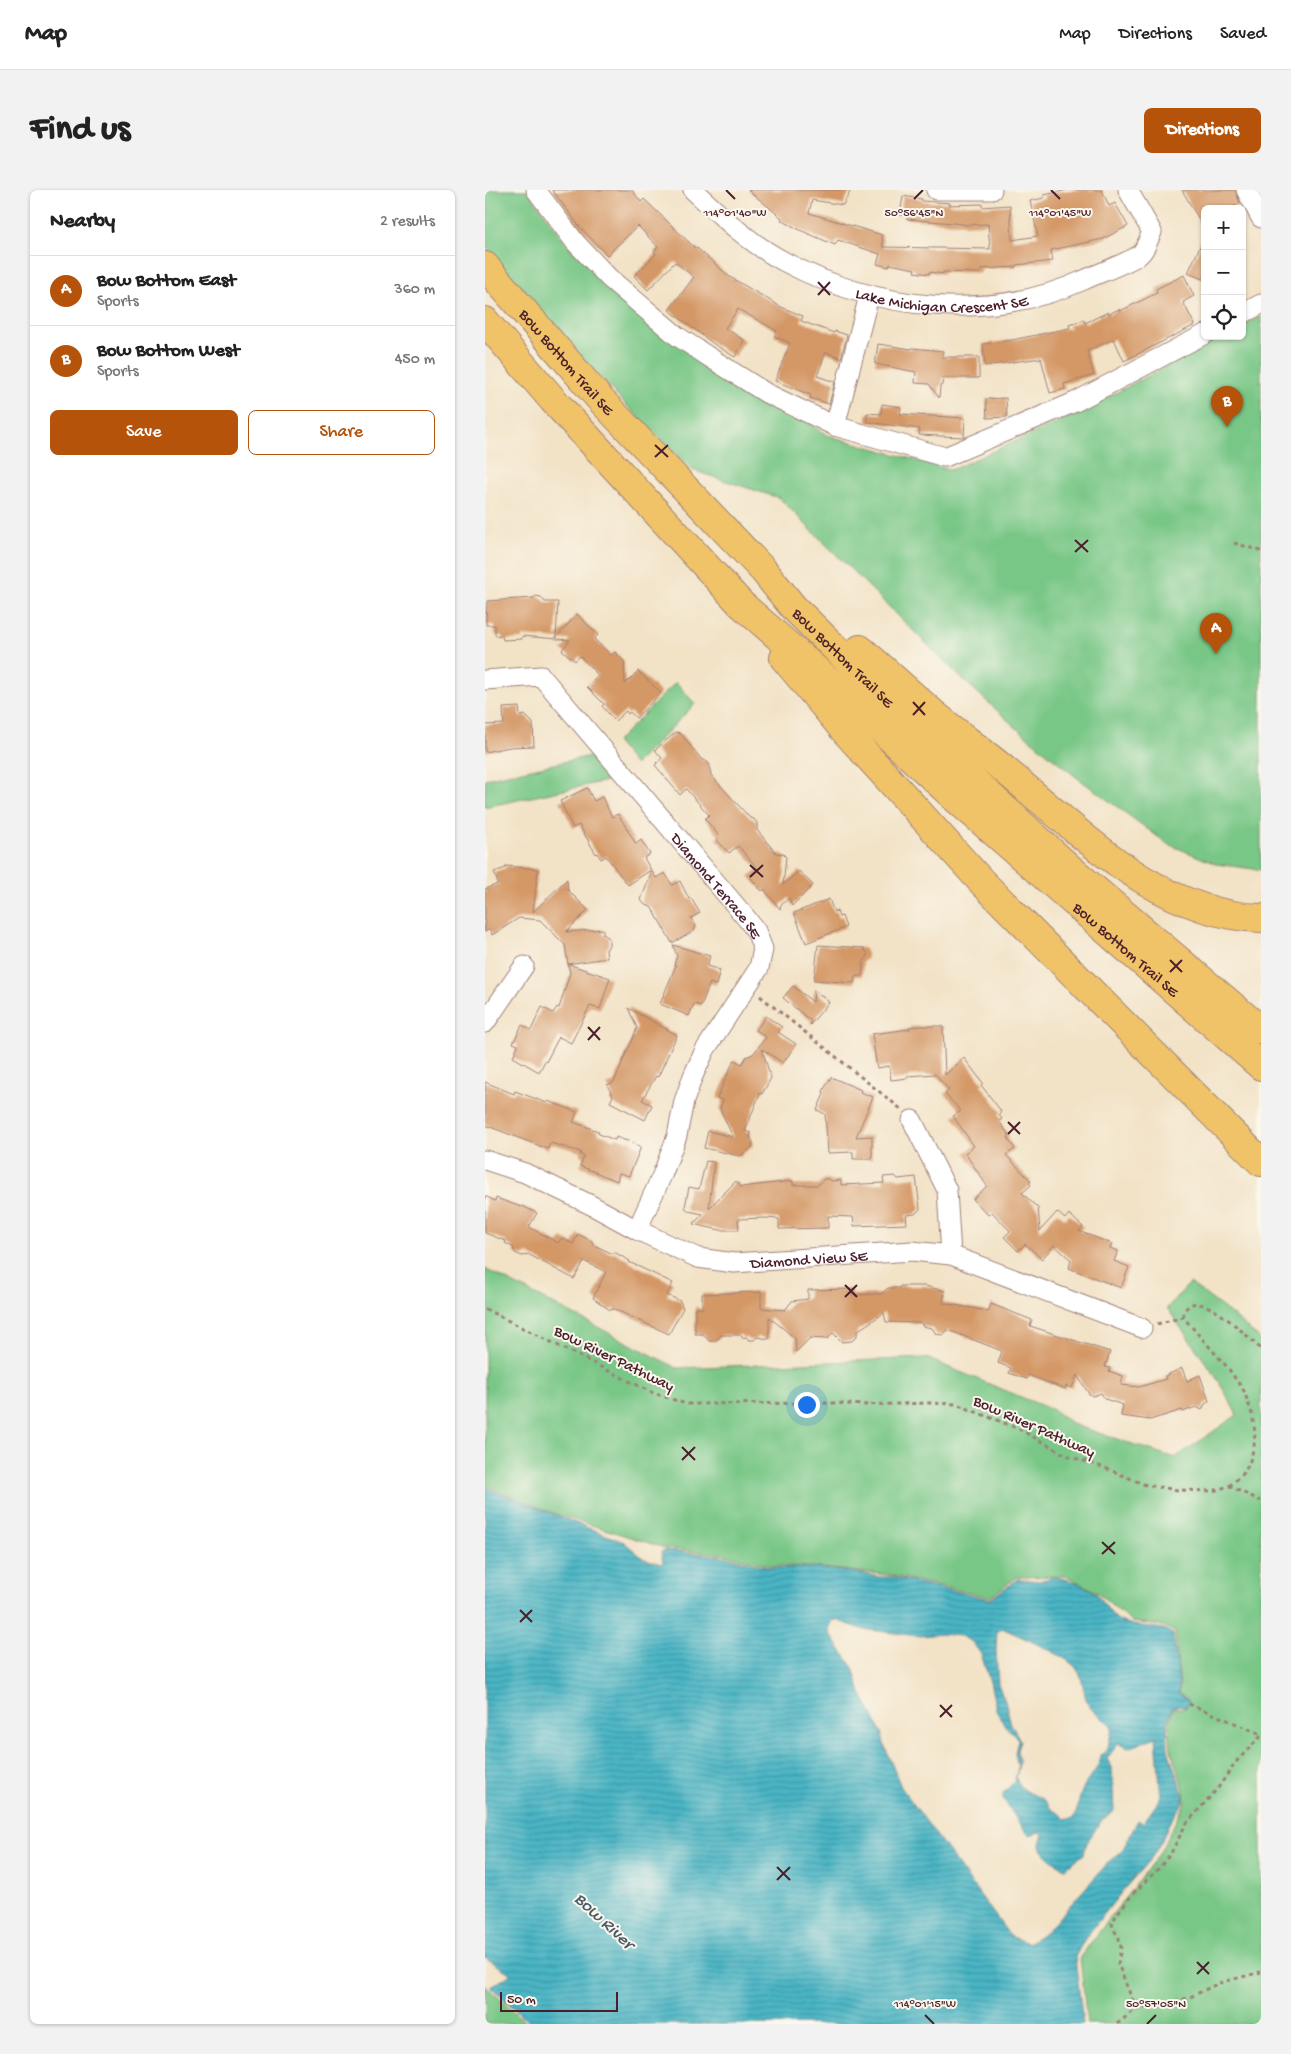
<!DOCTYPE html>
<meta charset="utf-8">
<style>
body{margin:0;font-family:"Gochi Hand",sans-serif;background:#f2f2f2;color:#222}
.controls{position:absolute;right:15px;top:15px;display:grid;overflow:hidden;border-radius:8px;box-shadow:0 1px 4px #0004}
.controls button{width:45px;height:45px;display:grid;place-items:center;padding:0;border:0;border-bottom:1px solid #e0e0e0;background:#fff;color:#222;font:25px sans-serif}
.scale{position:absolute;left:15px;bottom:12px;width:118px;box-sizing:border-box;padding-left:5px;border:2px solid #4a1f2b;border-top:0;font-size:14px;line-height:18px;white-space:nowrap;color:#4a1f2b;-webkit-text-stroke:4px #fbf7ec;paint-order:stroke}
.you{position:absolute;left:321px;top:1214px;width:18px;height:18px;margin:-12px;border:4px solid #fff;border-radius:50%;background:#1a73e8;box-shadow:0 0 0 8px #1a73e833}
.badge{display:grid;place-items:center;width:32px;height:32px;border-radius:50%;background:#b45309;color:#fff;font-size:16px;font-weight:700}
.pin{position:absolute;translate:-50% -41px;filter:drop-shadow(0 1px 2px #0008)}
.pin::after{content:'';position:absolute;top:26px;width:18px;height:15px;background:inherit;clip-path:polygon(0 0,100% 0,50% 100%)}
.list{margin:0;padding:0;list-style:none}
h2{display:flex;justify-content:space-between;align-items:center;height:65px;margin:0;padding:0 20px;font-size:21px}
h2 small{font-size:16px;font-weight:400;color:#767676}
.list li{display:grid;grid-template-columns:32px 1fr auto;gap:15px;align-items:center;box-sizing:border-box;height:70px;padding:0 20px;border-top:1px solid #e0e0e0}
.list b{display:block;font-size:19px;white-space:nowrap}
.list p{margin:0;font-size:16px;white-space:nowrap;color:#767676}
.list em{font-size:16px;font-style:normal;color:#767676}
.actions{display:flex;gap:10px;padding:15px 20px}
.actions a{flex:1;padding:11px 0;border:1px solid #b45309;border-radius:8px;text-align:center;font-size:18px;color:#b45309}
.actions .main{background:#b45309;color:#fff}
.icon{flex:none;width:28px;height:28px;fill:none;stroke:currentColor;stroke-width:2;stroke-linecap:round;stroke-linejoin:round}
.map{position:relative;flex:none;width:776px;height:1834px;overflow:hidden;border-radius:8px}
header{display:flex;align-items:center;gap:30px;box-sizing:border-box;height:70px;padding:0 25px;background:#fff;border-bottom:1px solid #e0e0e0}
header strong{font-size:24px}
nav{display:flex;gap:28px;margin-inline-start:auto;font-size:18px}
.intro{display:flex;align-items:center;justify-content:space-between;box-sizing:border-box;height:120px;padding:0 30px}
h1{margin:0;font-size:35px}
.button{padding:12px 22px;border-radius:8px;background:#b45309;color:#fff;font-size:18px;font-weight:700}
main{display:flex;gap:30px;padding:0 30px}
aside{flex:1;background:#fff;border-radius:8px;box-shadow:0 1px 4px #0004}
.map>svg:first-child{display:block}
.park{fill:#79c787;stroke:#627359}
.water{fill:url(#water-rules);stroke:#4a6a78;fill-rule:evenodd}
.building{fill:#d49866}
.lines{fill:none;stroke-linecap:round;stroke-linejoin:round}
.minor-casing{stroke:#9e8078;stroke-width:21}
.highway-casing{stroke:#9e8078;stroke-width:30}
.path{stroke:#9e8078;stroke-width:3;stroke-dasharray:4 4;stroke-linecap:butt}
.minor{stroke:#fff;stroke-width:19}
.highway{stroke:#f0c369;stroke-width:28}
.ticks{fill:none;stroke:#4a1f2b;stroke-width:2}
.labels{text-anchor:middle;stroke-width:4;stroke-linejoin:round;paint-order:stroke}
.street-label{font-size:16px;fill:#4a1f2b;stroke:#fbf7ec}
.water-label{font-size:18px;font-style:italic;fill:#4a5b69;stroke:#fbf7ec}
.ticks-label{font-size:12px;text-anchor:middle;fill:#4a1f2b;stroke:#fbf7ec;stroke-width:4;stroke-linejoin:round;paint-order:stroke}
</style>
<header>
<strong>Map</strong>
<nav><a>Map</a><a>Directions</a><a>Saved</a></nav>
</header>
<div class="intro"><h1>Find us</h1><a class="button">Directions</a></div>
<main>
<aside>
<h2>Nearby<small>2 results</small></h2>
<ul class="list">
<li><span class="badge">A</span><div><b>Bow Bottom East</b><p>Sports</p></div><em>360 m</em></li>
<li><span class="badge">B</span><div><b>Bow Bottom West</b><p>Sports</p></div><em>450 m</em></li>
</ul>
<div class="actions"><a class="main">Save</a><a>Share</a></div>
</aside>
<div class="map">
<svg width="776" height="1834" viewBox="0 0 776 1834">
<defs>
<pattern id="water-rules" width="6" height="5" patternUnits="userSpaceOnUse" patternTransform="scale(1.25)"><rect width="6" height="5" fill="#49b5c5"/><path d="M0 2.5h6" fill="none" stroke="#3f93a0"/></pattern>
</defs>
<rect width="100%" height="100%" fill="#fbf7ec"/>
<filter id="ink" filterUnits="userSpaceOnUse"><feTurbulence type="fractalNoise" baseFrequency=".02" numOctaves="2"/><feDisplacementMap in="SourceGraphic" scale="10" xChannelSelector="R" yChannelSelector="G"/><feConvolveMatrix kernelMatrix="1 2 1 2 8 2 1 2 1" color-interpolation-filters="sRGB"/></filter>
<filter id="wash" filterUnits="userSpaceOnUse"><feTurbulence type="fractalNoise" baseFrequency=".0096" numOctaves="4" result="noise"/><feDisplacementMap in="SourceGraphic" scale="20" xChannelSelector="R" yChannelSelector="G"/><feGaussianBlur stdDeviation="1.12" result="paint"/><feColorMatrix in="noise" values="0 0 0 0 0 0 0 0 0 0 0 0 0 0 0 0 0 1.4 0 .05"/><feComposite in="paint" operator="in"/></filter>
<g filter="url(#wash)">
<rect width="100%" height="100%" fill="#f2e2c6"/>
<g class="park">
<polygon points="0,0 42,0 87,60 330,237 345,246 466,280 591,224 738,146 757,146 757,136 776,126 776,680 731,674 683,654 590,586 528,535 469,481 294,308 207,280 133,207 11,71 0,55"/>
<polygon points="191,492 210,514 150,575 131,552"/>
<polygon points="106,566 126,590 0,617 0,589"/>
<polygon points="0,1079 192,1178 441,1168 570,1221 589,1235 690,1268 752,1225 735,1193 682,1118 705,1093 745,1123 776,1150 776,1834 602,1834 595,1767 674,1664 700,1613 699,1600 686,1560 684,1534 688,1518 701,1518 704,1511 693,1502 695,1498 690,1442 678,1436 647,1432 612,1402 581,1386 532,1387 505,1407 405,1385 328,1377 282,1375 242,1365 180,1358 68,1323 0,1295"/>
<polygon points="0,1794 4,1799 42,1834 0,1834"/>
</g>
<path class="water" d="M0,1297L139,1352L158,1368L176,1374L178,1372L176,1362L180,1360L242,1367L282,1377L328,1378L375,1383L393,1387H407L505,1409L533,1389L554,1391L568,1387L580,1389L596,1394L611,1403L628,1426L634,1431L648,1435L679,1439L688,1444C689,1459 696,1492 693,1503L704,1511L701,1517L694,1515L687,1518L682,1534L683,1560L699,1606L698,1613L684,1633L676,1652L667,1667L639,1699L601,1747L590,1767L598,1834H46L6,1797L26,1784L0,1767ZM351,1430L377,1439L433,1446L458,1444L476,1446L487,1452L496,1464L505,1492L511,1519L519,1535L533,1549L530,1563L533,1577L530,1591L518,1603V1609C527,1621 534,1634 544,1645L555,1642L558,1644C557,1647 555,1652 555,1656C557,1665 572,1674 580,1678L599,1664L602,1652L617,1630L629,1621L627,1577L622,1569L633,1553L643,1558L671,1547L676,1608L658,1633L653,1630L652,1632L637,1661L622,1674L562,1741L543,1753L525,1746L416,1597L400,1557L396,1542L376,1503L368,1478L346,1445L344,1439L347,1431ZM517,1438C534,1446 581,1465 591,1478C600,1489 597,1506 605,1517C610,1524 620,1530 626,1535L627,1539L622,1561L615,1565C615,1581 602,1587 597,1601C593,1610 593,1621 589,1628L580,1629C575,1623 570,1622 565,1618C563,1616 562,1613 560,1611C553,1605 536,1602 532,1591C529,1582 538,1575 532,1561L535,1550L526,1534L520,1511L513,1494L511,1460L512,1442Z"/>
<g id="blocks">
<g class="building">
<polygon points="67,0 147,0 156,12 159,9 211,59 212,58 245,87 296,117 318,126 316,131 349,143 350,141 362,145 356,168 341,162 332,186 350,192 344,214 325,208 326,205 290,191 305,153 289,146 292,141 253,119 240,138 259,150 250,167 229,154 184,120 209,87 190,72 163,100 149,86 171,64 169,62 173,57 153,36 122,65 94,36"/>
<polygon points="263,0 366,0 358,15 327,10 324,23 397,45 398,57 505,59 503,34 479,35 479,34 422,29 423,26 415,25 418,6 437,9 437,11 465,13 464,15 497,14 497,17 525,15 527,50 553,46 545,11 559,8 559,5 583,0 617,0 624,16 630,13 643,36 618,49 566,60 568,71 531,75 531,77 496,79 496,83 458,82 458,84 444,82 444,84 429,82 430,79 405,74 404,77 392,74 395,64 353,50 350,55 317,41 296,30 297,28"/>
<polygon points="697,0 750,0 755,13 744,19 720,19 720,40"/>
<polygon points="720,45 720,90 703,83"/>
<polygon points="699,85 709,106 698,112 710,135 639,171 629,149 602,161 609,185 579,194 580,199 565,203 556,168 500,176 498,154 527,150 585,138 584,135 599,130 600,133 623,122 624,124 634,119 635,121 672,103 671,99"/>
<polygon points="393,154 426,159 427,158 458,161 457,167 494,167 494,188 458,188 457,195 455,196 454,208 444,194 430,193 431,182 390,174"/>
<polygon points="521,208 522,227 502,228 501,209"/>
<polygon points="397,214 416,217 415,224 480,228 479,247 434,245 435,239 382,232 382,223 396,224"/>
<polygon points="51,406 56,407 60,412 73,412 71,448 92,424 113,445 109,449 126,465 130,462 139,471 140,494 153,481 176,503 151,528 145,522 143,524 141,521 130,531 117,516 119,514 102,497 113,485 95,466 90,471 77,460 85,450 37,446 37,449 18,450 17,446 10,445 10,435 1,435 2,411 49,408"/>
<polygon points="34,517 35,526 40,525 48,533 49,556 25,557 0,562 0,535 19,534 18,518"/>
<polygon points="191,542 196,544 217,570 220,570 224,574 226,585 265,628 269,629 272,633 272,640 291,663 298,664 301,667 298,695 314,681 328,695 307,716 304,708 296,715 295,719 279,699 277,701 264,686 273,679 253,656 244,663 231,649 234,646 220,629 224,625 201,599 195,605 170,575 177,568 170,560"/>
<polygon points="102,598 109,611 117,607 127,627 133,624 151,654 156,650 165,664 159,668 166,680 143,695 121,666 116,669 112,663 111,664 94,635 88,638 75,611"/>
<polygon points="21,676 53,679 48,722 82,689 83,700 103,720 81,742 118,739 118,744 124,748 124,755 121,760 122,768 83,774 80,755 55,730 34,728 7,745 5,739 0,742 0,699 13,694 9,682 21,678"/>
<polygon points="167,681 171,688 180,683 187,695 195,691 204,709 206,708 215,723 206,728 211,736 209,741 187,753 170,723 166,717 159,714 156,710"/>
<polygon points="344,709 349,722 352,721 354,727 357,726 361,737 321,753 309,723"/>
<polygon points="188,755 225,766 222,776 235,780 231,795 225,793 216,816 209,814 204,826 175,814 191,775 189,775 192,766"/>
<polygon points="333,755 379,758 382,763 382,768 378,772 377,786 370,786 369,793 329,790"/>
<polygon points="83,774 125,788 115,819 105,816 86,853 74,847 61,872 60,871 54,882 28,867 33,855 28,853 37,835 46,840 57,817 68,823 72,817 74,818 85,783"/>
<polygon points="308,796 328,812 329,800 344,812 325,835 326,831 298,808"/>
<polygon points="143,818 192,845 173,887 171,886 157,910 167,915 160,930 125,912 128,906 122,895 129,892 152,838"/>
<polygon points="281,826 297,837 293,842 311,854 298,873 277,859 286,888 277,904 275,903 260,941 266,943 265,947 268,952 267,957 255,966 219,958 223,941 248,947 235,919 238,910 232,908 249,870 257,874 261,867 268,864 281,847 271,840"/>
<polygon points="437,836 458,836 460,885 479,868 498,893 496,895 516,921 514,925 517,929 514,931 524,945 523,949 530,959 521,965 546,991 544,993 546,995 537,1003 553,1018 555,1041 572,1022 580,1029 584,1024 598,1037 594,1041 627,1054 625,1058 633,1061 629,1071 644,1077 636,1098 584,1078 586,1070 569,1055 557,1069 540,1054 533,1061 519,1047 525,1041 507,1022 503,1025 488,1009 502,996 480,963 489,956 468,926 476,921 460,904 464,900 450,884 423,886 423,888 406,890 404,876 392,878 387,844 425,839 424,837"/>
<polygon points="346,887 376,900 375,902 388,907 371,947 387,946 387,969 368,969 368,962 343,963 340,924 332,920 339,904 338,901"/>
<polygon points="0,892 29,904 30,901 62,913 63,911 92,922 88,932 113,941 114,944 130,950 131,947 142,951 145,950 149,954 156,957 144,986 134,983 132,991 95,976 99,966 95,965 96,962 65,953 63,959 0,935"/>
<polygon points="221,971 229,972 224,1018 251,991 256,997 308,991 308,995 333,995 339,989 344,989 346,991 356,990 356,995 399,993 398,987 410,986 413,989 431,987 435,1019 430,1024 421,1025 422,1034 369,1036 368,1027 343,1026 343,1038 294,1039 294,1029 280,1028 253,1029 254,1040 235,1040 208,1034 218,1024 203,1021 200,1017 204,997 214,999"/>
<polygon points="0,1006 10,1011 11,1008 36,1017 37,1016 52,1023 44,1037 73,1053 77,1048 88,1054 93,1044 108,1052 107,1054 128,1064 129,1062 145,1071 144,1072 188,1093 182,1105 195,1111 198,1118 184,1144 129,1119 125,1120 108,1108 121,1082 99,1071 89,1089 43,1064 37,1066 30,1063 28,1057 20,1053 21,1051 0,1043"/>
<polygon points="415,1096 440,1096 460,1101 458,1113 498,1120 503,1122 506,1114 547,1130 545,1136 625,1162 620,1177 625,1178 624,1181 638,1186 636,1195 654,1197 681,1189 680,1186 697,1178 702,1191 715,1185 724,1211 720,1214 717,1220 711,1217 698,1222 697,1220 665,1230 636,1226 638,1215 620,1209 616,1203 608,1206 604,1204 592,1185 587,1198 581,1196 580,1199 543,1185 542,1189 524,1183 526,1178 513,1173 517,1161 463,1140 457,1145 451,1144 447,1138 437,1136 437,1133 401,1132 399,1123 372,1141 372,1146 367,1151 357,1152 348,1143 342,1149 325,1148 311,1162 310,1148 284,1127 284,1149 272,1147 269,1150 264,1150 261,1147 257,1148 257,1145 237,1145 230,1151 224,1151 218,1144 210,1144 210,1117 217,1119 217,1104 276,1102 276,1118 300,1120 307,1111 323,1109 323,1100 367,1099 367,1105 396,1104 403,1098 415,1098"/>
</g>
</g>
</g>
<g filter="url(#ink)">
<use href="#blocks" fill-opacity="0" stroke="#9e8078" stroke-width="1"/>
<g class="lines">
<g class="minor-casing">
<g id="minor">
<polyline points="51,0 90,52 124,88 192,146 224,167 281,203 350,236 460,267 590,212 720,144"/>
<path id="s1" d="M208,0C236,26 265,54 300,72C390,120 504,133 599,90C614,83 642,73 654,65C660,61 664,48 667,42L643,0"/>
<polyline points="451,0 507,0"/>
<polyline points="761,0 776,28"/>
<polyline points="757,124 776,114"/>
<polyline points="350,236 384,106"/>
<path id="s2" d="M0,490L56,486L262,729L271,741L278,759L274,778L220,860L208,886L199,911L192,946L178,983L152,1040"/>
<polyline points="0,833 39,776"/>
<polyline points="427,930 462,1000 466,1065"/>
<path id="s3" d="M0,970L40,983L106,1015L152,1040L213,1068L249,1073L427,1061L466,1065L657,1138"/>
</g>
</g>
<g class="highway-casing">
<g id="highway">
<path id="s4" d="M0,76L114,208L279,381L308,417L445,551L588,681L776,840"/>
<path id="s5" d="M0,131L68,210L256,414L345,492L470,608L776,876"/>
<path d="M375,459C400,480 424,503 449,524C473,544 497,561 521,581C595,642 673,725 776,728"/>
<polyline points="299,468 359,540 496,691 776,972"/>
</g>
</g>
<g class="path">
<polyline points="749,353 776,361"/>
<polyline points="275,806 416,919"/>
<polyline points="0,1119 166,1202 201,1214 350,1213 377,1215 444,1213 471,1214 534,1239 581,1265 620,1278 661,1295 693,1300 728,1301 744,1296 757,1285 764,1274 769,1257 770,1242 767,1224 759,1201 743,1178 698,1127"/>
<path d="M698,1127C705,1087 764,1148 776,1159"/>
<polyline points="672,1134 698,1127"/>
<polyline points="744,1296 776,1311"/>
<polyline points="704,1514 776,1544"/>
<polyline points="651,1819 633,1774 636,1757 634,1748 628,1738 627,1733 632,1724 647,1705 675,1677 686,1663 701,1634 733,1598 750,1573 776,1546"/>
<polyline points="632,1834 651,1819 703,1808 734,1793 776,1782"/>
</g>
<use href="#minor" class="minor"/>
<use href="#highway" class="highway"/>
</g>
</g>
<path class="ticks" d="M241,0L250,9M566,0L575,9M429,9L438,0M333,92L345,105M333,105L345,92M170,255L183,267M170,267L183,255M590,350L603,362M590,362L603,350M428,512L440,525M428,525L440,512M265,675L278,687M265,687L278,675M685,770L697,782M685,782L697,770M103,837L115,850M103,850L115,837M523,932L535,944M523,944L535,932M360,1095L372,1107M360,1107L372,1095M197,1257L210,1270M197,1270L210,1257M617,1352L630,1364M617,1364L630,1352M35,1420L47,1432M35,1432L47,1420M455,1515L467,1527M455,1527L467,1515M292,1677L305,1690M292,1690L305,1677M712,1772L724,1784M712,1784L724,1772M440,1825L449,1834M662,1834L671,1825"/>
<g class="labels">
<g class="street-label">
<text dy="6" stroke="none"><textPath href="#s1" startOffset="281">Lake Michigan Crescent SE</textPath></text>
<text dy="6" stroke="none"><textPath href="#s4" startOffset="126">Bow Bottom Trail SE</textPath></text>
<text dy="6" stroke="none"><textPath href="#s4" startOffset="531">Bow Bottom Trail SE</textPath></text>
<text dy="6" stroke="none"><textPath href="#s2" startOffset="330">Diamond Terrace SE</textPath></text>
<text dy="6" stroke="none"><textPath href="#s5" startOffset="899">Bow Bottom Trail SE</textPath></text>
<text dy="6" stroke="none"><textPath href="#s3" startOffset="346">Diamond View SE</textPath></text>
<text transform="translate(130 1167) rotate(26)" y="6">Bow River Pathway</text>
<text transform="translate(550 1235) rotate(24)" y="6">Bow River Pathway</text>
</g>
<g class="water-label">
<text transform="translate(120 1730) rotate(43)" y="6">Bow River</text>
</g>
</g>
<g class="ticks-label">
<text x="250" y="26">114°01'40"W</text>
<text x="429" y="26">50°56'45"N</text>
<text x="575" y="26">114°01'45"W</text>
<text x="440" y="1817">114°01'15"W</text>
<text x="671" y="1817">50°57'05"N</text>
</g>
</svg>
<div class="controls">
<button>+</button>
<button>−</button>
<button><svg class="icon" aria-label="locate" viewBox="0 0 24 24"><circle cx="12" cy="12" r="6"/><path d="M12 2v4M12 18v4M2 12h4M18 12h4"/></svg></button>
</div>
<div class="scale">50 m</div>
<div class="you"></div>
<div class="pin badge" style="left:731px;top:464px">A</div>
<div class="pin badge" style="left:742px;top:237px">B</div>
</div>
</main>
